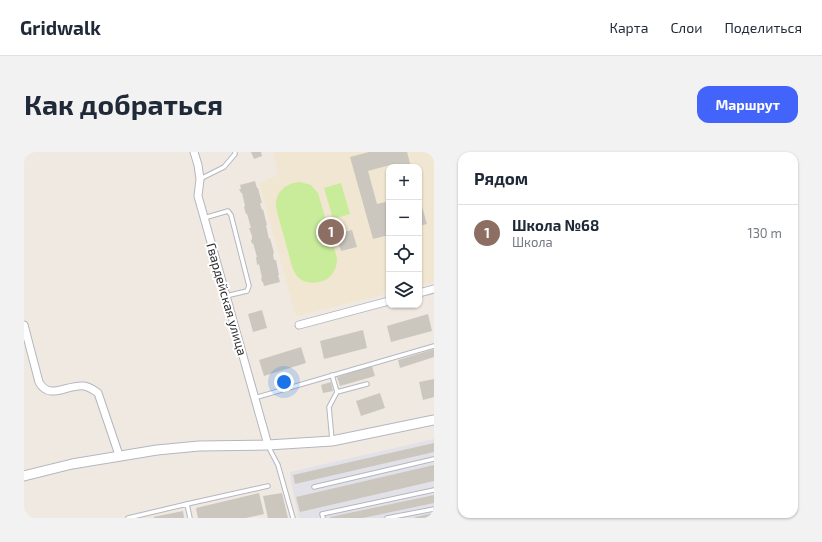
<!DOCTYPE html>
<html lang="ru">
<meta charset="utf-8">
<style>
body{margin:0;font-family:"Exo 2",sans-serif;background:#f2f2f3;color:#1f2937}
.controls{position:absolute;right:12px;top:12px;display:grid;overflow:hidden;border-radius:8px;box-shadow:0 1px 3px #0004}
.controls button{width:36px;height:36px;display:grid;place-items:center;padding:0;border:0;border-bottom:1px solid #e0e1e3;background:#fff;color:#1f2937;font:20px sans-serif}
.you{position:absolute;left:260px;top:230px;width:14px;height:14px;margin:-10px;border:3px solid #fff;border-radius:50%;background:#1a73e8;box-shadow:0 0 0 6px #1a73e833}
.badge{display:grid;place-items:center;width:26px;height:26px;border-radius:50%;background:#4264fb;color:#fff;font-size:13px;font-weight:700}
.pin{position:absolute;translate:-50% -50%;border:2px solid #fff;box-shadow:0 1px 4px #0006}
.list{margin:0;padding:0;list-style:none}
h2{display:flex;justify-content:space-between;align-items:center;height:52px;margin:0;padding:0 16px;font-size:17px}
h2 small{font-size:13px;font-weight:400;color:#747a83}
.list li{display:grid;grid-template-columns:26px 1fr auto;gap:12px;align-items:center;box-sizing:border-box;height:56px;padding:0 16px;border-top:1px solid #e0e1e3}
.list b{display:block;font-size:15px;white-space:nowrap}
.list p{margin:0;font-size:13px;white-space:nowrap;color:#747a83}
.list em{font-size:13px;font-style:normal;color:#747a83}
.icon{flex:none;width:22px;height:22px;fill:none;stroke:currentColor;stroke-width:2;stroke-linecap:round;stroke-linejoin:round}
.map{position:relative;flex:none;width:410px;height:366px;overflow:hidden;border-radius:12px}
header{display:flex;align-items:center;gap:24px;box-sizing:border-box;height:56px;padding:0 20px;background:#fff;border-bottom:1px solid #e0e1e3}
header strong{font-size:19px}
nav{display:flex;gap:22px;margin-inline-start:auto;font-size:14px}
.intro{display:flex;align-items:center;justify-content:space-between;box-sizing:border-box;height:96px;padding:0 24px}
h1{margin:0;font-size:28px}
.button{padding:10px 18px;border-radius:12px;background:#4264fb;color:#fff;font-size:14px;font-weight:700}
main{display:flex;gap:24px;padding:0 24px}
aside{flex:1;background:#fff;border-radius:12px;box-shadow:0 1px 3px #0004}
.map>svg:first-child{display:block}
.industrial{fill:#e3e1e8}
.education{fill:#f0e6d1}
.pitch{fill:#c9ec9a}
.building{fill:#cbc7bf}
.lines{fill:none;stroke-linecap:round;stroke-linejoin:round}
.service-casing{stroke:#b4b7c1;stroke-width:5.5}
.minor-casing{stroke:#b4b7c1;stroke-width:9}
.tertiary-casing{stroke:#b4b7c1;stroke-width:11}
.service{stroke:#fff;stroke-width:3.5}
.minor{stroke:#fff;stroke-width:7}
.tertiary{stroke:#fff;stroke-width:9}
.labels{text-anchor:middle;stroke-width:4;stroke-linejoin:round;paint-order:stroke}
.street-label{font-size:13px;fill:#2e2e2e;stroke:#fff}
</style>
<header>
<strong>Gridwalk</strong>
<nav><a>Карта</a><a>Слои</a><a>Поделиться</a></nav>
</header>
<div class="intro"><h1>Как добраться</h1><a class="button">Маршрут</a></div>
<main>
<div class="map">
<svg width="410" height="366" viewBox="0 0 410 366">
<rect width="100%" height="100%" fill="#efe9e1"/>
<polygon class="industrial" points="410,287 410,366 275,366 267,330 266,320"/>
<polygon class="education" points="249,0 410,0 410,130 395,134 395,15 365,15 365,141 272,164 235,31 254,23"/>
<g class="pitch">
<path d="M276,30L287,33L294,41L313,106C313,115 310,122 303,127C293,133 279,132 272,123C267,115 266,105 263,96C260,83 255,69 252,55C251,40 262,31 276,30Z"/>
<polygon points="317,31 326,62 309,67 300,36"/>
</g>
<g class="building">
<polygon points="227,0 237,0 238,4 230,7"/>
<polygon points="345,0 383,0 387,15 367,15 366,13 344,19 353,52 365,49 365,83 349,87 326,5"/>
<polygon points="231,29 233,36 234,36 238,51 236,51 238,58 239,57 243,73 242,73 245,87 246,86 250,101 249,102 250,108 252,108 255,123 254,123 256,130 240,134 239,130 238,130 237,126 238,126 235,112 233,113 232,105 233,105 229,91 228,92 227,88 228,87 228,84 225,76 227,76 223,62 222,62 220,55 221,54 218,41 217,41 215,37 217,37 216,33"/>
<polygon points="395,44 403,72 395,74"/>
<polygon points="328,78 333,95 317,99 312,82"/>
<polygon points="238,158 243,176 229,180 224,162"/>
<polygon points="404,162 408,179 367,190 363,174"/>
<polygon points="339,178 343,196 300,207 296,189"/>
<polygon points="277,195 282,211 240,224 235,208"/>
<polygon points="410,197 410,205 376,216 374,208"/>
<polygon points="348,214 351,224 316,234 313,225"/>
<polygon points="410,227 410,245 399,248 395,230"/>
<polygon points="307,230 309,239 299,241 297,233"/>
<polygon points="356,241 361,256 337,264 332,249"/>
<polygon points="410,291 410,300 271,332 269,323"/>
<polygon points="410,313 410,329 276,360 272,345"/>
<polygon points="235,341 240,362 222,366 174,366 172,356"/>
<polygon points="258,341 264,366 244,366 239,344"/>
<polygon points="410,343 410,351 339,366 306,366 306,365"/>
<polygon points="159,359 160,366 130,366 129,365"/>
<polygon points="410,361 410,366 391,366 391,365"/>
</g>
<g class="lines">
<g class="service-casing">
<g id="service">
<polyline points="176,27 200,15 211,2 211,0"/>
<polyline points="180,66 204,59 207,63 225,134 223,139 202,144"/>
<polyline points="308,223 313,240"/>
<polyline points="230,246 410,194"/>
<polyline points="308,288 305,255 313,240 343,232"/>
<polyline points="244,294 254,313 269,366"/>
<polyline points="290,335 410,307"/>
<polyline points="163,352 244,334"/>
<polyline points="104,366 163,352 166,366"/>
<polyline points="299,366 298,362 410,338"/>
<polyline points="363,366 410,357"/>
</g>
</g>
<g class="minor-casing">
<g id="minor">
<polyline points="170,0 174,13 176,27 174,44 244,293"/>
<polyline points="395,141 410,137"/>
<path d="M0,173L15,230C25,249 43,232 60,234C66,235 70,238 74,241L95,303"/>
<polyline points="275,173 365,149"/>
</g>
</g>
<g class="tertiary-casing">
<polyline id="tertiary" points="0,324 48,312 133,298 175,294 244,293 308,289 410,268"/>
</g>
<use href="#service" class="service"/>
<use href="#minor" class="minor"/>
<use href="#tertiary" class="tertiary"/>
</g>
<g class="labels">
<g class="street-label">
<text transform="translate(203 147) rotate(74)" y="5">Гвардейская улица</text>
</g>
</g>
</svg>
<div class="controls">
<button>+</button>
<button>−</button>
<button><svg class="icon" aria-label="locate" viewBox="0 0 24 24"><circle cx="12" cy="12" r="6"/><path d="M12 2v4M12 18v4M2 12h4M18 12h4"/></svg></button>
<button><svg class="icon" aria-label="layers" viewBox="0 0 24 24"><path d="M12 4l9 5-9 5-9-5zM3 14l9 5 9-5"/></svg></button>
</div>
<div class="you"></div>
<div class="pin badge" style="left:307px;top:80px;background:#8d6e63">1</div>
</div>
<aside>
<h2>Рядом<small></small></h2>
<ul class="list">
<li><span class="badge" style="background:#8d6e63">1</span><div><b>Школа №68</b><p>Школа</p></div><em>130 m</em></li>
</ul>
</aside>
</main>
